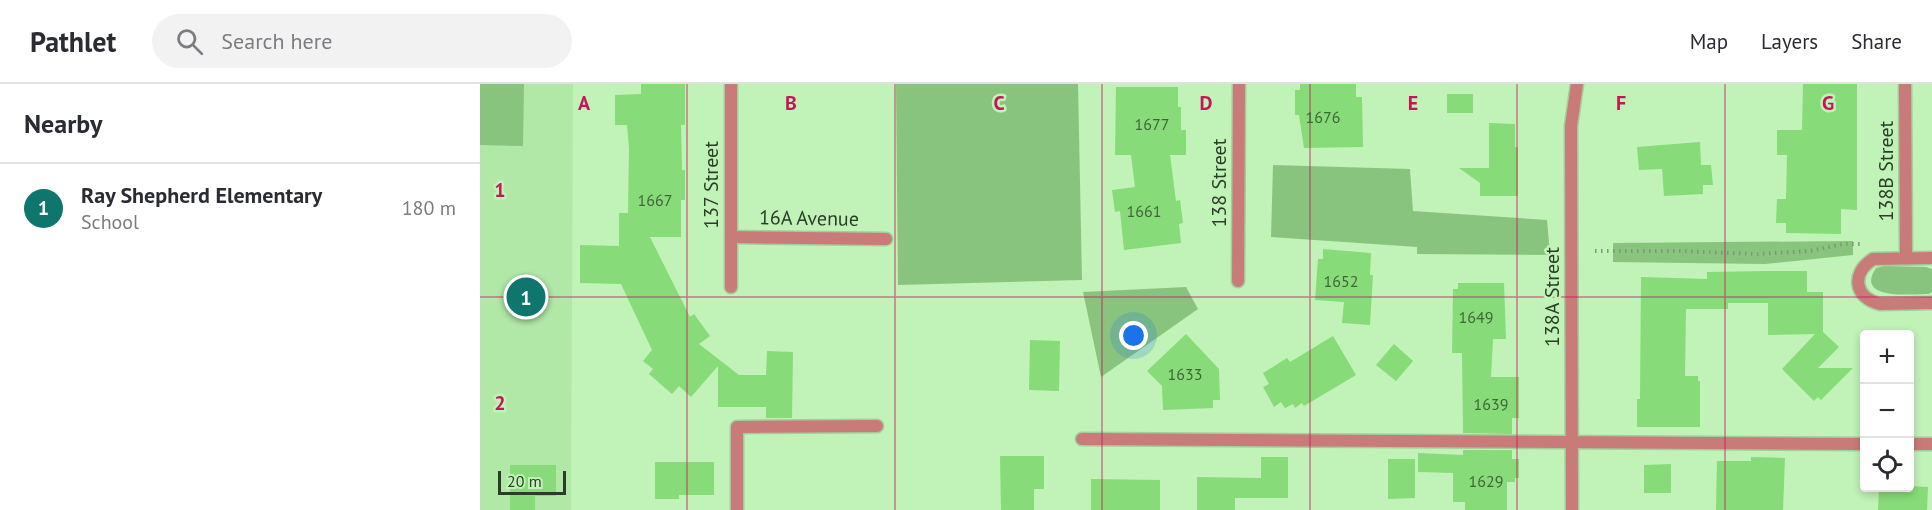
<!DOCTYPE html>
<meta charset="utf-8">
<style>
body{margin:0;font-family:"PT Sans",sans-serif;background:#f2f2f3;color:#2b2b33}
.controls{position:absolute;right:18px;bottom:18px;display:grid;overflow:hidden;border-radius:6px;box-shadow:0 3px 9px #0003}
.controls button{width:54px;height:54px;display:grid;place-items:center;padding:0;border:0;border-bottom:2px solid #e1e1e2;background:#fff;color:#2b2b33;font:30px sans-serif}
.scale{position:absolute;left:18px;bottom:15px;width:68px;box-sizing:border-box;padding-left:6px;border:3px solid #2a3e26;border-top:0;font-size:16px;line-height:21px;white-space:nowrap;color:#2a3e26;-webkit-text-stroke:4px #c1f2b8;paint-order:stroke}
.you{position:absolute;left:654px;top:252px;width:21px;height:21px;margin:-15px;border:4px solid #fff;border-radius:50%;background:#1a73e8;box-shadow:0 0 0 9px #1a73e833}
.badge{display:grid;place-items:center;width:39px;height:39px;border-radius:50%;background:#0f766e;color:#fff;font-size:20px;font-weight:700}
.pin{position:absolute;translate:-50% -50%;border:3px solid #fff;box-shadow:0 2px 6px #0006}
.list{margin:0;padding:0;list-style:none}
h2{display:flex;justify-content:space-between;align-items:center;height:78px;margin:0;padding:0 24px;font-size:26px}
h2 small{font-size:20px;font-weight:400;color:#7c7c81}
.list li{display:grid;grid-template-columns:39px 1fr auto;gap:18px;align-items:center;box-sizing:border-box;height:90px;padding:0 24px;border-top:2px solid #e1e1e2}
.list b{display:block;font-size:22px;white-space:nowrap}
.list p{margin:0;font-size:20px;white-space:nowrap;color:#7c7c81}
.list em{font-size:20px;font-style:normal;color:#7c7c81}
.icon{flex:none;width:33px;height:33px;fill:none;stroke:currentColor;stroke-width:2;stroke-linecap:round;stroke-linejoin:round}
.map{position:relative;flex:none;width:1452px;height:426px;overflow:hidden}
header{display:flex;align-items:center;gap:36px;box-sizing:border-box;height:84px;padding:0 30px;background:#fff;border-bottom:2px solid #e1e1e2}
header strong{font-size:28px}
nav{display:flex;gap:33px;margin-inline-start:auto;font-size:21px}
.search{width:420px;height:54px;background:#f2f2f3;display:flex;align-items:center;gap:15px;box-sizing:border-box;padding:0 21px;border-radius:33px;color:#7c7c81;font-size:22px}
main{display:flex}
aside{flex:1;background:#fff}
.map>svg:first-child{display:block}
.built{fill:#b1e8a8}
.green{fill:#89c47e}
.building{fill:#87db78}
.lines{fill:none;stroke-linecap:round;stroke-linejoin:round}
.lane-casing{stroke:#a3ce9b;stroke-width:15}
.street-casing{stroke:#a3ce9b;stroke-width:15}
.path{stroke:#789b72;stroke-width:4;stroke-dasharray:1.5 4.5;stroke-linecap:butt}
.lane{stroke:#c97b7a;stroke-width:12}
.street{stroke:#c97b7a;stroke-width:12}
.grid{fill:none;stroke:#c2185b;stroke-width:1.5;stroke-opacity:0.55}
.labels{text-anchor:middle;stroke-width:5;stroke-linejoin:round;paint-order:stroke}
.number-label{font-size:16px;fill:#41653a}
.street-label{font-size:20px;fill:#2a3e26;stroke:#c1f2b8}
.grid-label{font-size:20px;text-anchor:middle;font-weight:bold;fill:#c2185b;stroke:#c1f2b8;stroke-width:5;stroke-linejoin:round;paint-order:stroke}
</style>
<header>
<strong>Pathlet</strong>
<div class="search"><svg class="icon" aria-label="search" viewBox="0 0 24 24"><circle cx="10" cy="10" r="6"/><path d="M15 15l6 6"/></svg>Search here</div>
<nav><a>Map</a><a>Layers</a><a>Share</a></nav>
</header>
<main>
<aside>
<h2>Nearby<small></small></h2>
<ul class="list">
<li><span class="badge">1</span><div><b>Ray Shepherd Elementary</b><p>School</p></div><em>180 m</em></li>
</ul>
</aside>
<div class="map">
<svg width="1452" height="426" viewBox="0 0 1452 426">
<rect width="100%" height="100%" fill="#c1f2b8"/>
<polygon class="built" points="0,0 93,0 91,426 0,426"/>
<g class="green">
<polygon points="0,0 44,0 43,62 0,61"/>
<polygon points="416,0 598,0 602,196 418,201"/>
<polygon points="793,81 930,85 933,127 1067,136 1070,171 937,170 937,163 791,153"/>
<polygon points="1373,157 1373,171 1285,180 1133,178 1133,159"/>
<path d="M1404,182L1446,183L1452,185V208L1449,210C1433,210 1374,217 1396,184Z"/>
<polygon points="706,203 718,225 621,293 603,208"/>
</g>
<g class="building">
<polygon points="161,0 205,0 205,41 201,41 202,86 205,86 205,116 201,116 201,153 170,153 210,233 214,230 230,252 219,260 259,291 286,291 287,267 313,268 312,334 286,334 286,323 238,323 238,282 211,313 199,302 192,310 169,290 173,285 163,277 172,266 141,200 100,199 100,161 139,162 139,129 148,129 149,64 147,41 135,41 135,11 161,10"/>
<polygon points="820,0 876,0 876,13 882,13 883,63 824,64 819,31 815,31 815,6 820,6"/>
<polygon points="1323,0 1377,0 1377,126 1361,125 1361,150 1306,149 1306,139 1296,139 1297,115 1306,115 1307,71 1297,71 1297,46 1322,46"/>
<polygon points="636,3 698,3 698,23 701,23 701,46 706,46 706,71 690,71 696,117 700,116 703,139 699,140 701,159 644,166 640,127 635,128 632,106 655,103 651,71 635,71"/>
<rect x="967" y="10" width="26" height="19"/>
<polygon points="1009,39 1035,40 1035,63 1038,63 1038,112 1000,112 1000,99 979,84 1009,84"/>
<polygon points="1220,58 1221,81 1231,81 1233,101 1223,101 1223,110 1184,112 1182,85 1159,86 1157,63"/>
<polygon points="843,165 891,169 890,191 893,191 890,241 862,239 864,218 835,216 838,175 843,175"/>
<polygon points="1288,187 1327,187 1327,208 1343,208 1343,248 1359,263 1338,284 1373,284 1341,316 1338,313 1334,317 1302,285 1335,250 1288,251 1288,219 1248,219 1248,225 1206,225 1205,292 1218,292 1218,297 1220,297 1220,343 1157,343 1157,315 1160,315 1161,193 1227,195 1227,188"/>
<polygon points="978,199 1024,199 1026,255 1013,255 1011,293 1039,293 1039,334 1032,334 1032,350 983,349 982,269 972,269 973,205 978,205"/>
<polygon points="706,250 739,285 740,316 733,316 733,324 683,326 682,302 667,287"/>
<polygon points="853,252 876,291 824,322 822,319 815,324 813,320 805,324 801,318 794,323 783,303 789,300 783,289 807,274 810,278"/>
<polygon points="550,256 580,257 579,307 549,306"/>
<polygon points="914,260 933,277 916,297 896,281"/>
<polygon points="983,366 1032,366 1032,375 1039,375 1039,394 1035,394 1035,398 1027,398 1027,426 985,426 985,418 973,418 973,389 938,388 938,369 983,371"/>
<polygon points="520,372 564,372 564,405 554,405 554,426 521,426"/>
<polygon points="781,373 808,373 808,414 755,414 755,426 717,426 717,393 781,394"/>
<polygon points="1271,373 1305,374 1303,426 1236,426 1237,377 1271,377"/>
<polygon points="908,375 935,375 935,414 908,415"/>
<polygon points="175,378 234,378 234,411 199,411 199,415 175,415"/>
<polygon points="1191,380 1191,409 1164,409 1164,381"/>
<polygon points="30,381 76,381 76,412 55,412 55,426 30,426"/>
<polygon points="611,395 680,396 680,426 611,426"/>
<polygon points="1430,402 1448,403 1447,426 1398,426 1399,404"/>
</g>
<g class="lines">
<g class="lane-casing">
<g id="lane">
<polyline points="602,355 1384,360"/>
<polyline points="1430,360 1452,360"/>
<polyline points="257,426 257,343 397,342"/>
</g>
</g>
<g class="street-casing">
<g id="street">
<polyline points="1425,0 1426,174"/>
<polyline points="251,153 406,155"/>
<path d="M1452,174L1393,175C1370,190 1375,214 1400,220L1452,219"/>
<polyline points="758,197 759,0"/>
<polyline points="251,203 251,0"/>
<polyline points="1092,426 1091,42 1097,0"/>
</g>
</g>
<polyline class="path" points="1115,167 1199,167 1277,170 1330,167 1363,160 1384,160"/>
<use href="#lane" class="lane"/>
<use href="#street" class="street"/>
</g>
<path class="grid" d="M207,0V426M415,0V426M622,0V426M830,0V426M1037,0V426M1245,0V426M0,213H1452"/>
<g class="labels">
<g class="number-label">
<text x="843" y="39">1676</text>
<text x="672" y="46">1677</text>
<text x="175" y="122">1667</text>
<text x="664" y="133">1661</text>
<text x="861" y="203">1652</text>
<text x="996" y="239">1649</text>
<text x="705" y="296">1633</text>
<text x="1011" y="326">1639</text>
<text x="1006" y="403">1629</text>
</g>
<g class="street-label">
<text transform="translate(1406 87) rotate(-90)" y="7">138B Street</text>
<text transform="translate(739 99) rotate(-90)" y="7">138 Street</text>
<text transform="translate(231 101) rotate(-90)" y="7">137 Street</text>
<text transform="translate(329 134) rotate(1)" y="7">16A Avenue</text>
<text transform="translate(1072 213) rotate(-90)" y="7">138A Street</text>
</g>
</g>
<g class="grid-label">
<text x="104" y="26">A</text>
<text x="311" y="26">B</text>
<text x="519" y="26">C</text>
<text x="726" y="26">D</text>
<text x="933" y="26">E</text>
<text x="1141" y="26">F</text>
<text x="1348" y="26">G</text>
<text x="20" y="113">1</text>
<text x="20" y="326">2</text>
</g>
</svg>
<div class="controls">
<button>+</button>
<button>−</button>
<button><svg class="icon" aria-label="locate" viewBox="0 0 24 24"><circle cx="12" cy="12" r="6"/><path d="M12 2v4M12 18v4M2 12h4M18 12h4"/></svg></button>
</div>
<div class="scale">20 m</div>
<div class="you"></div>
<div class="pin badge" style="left:46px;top:213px">1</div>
</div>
</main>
